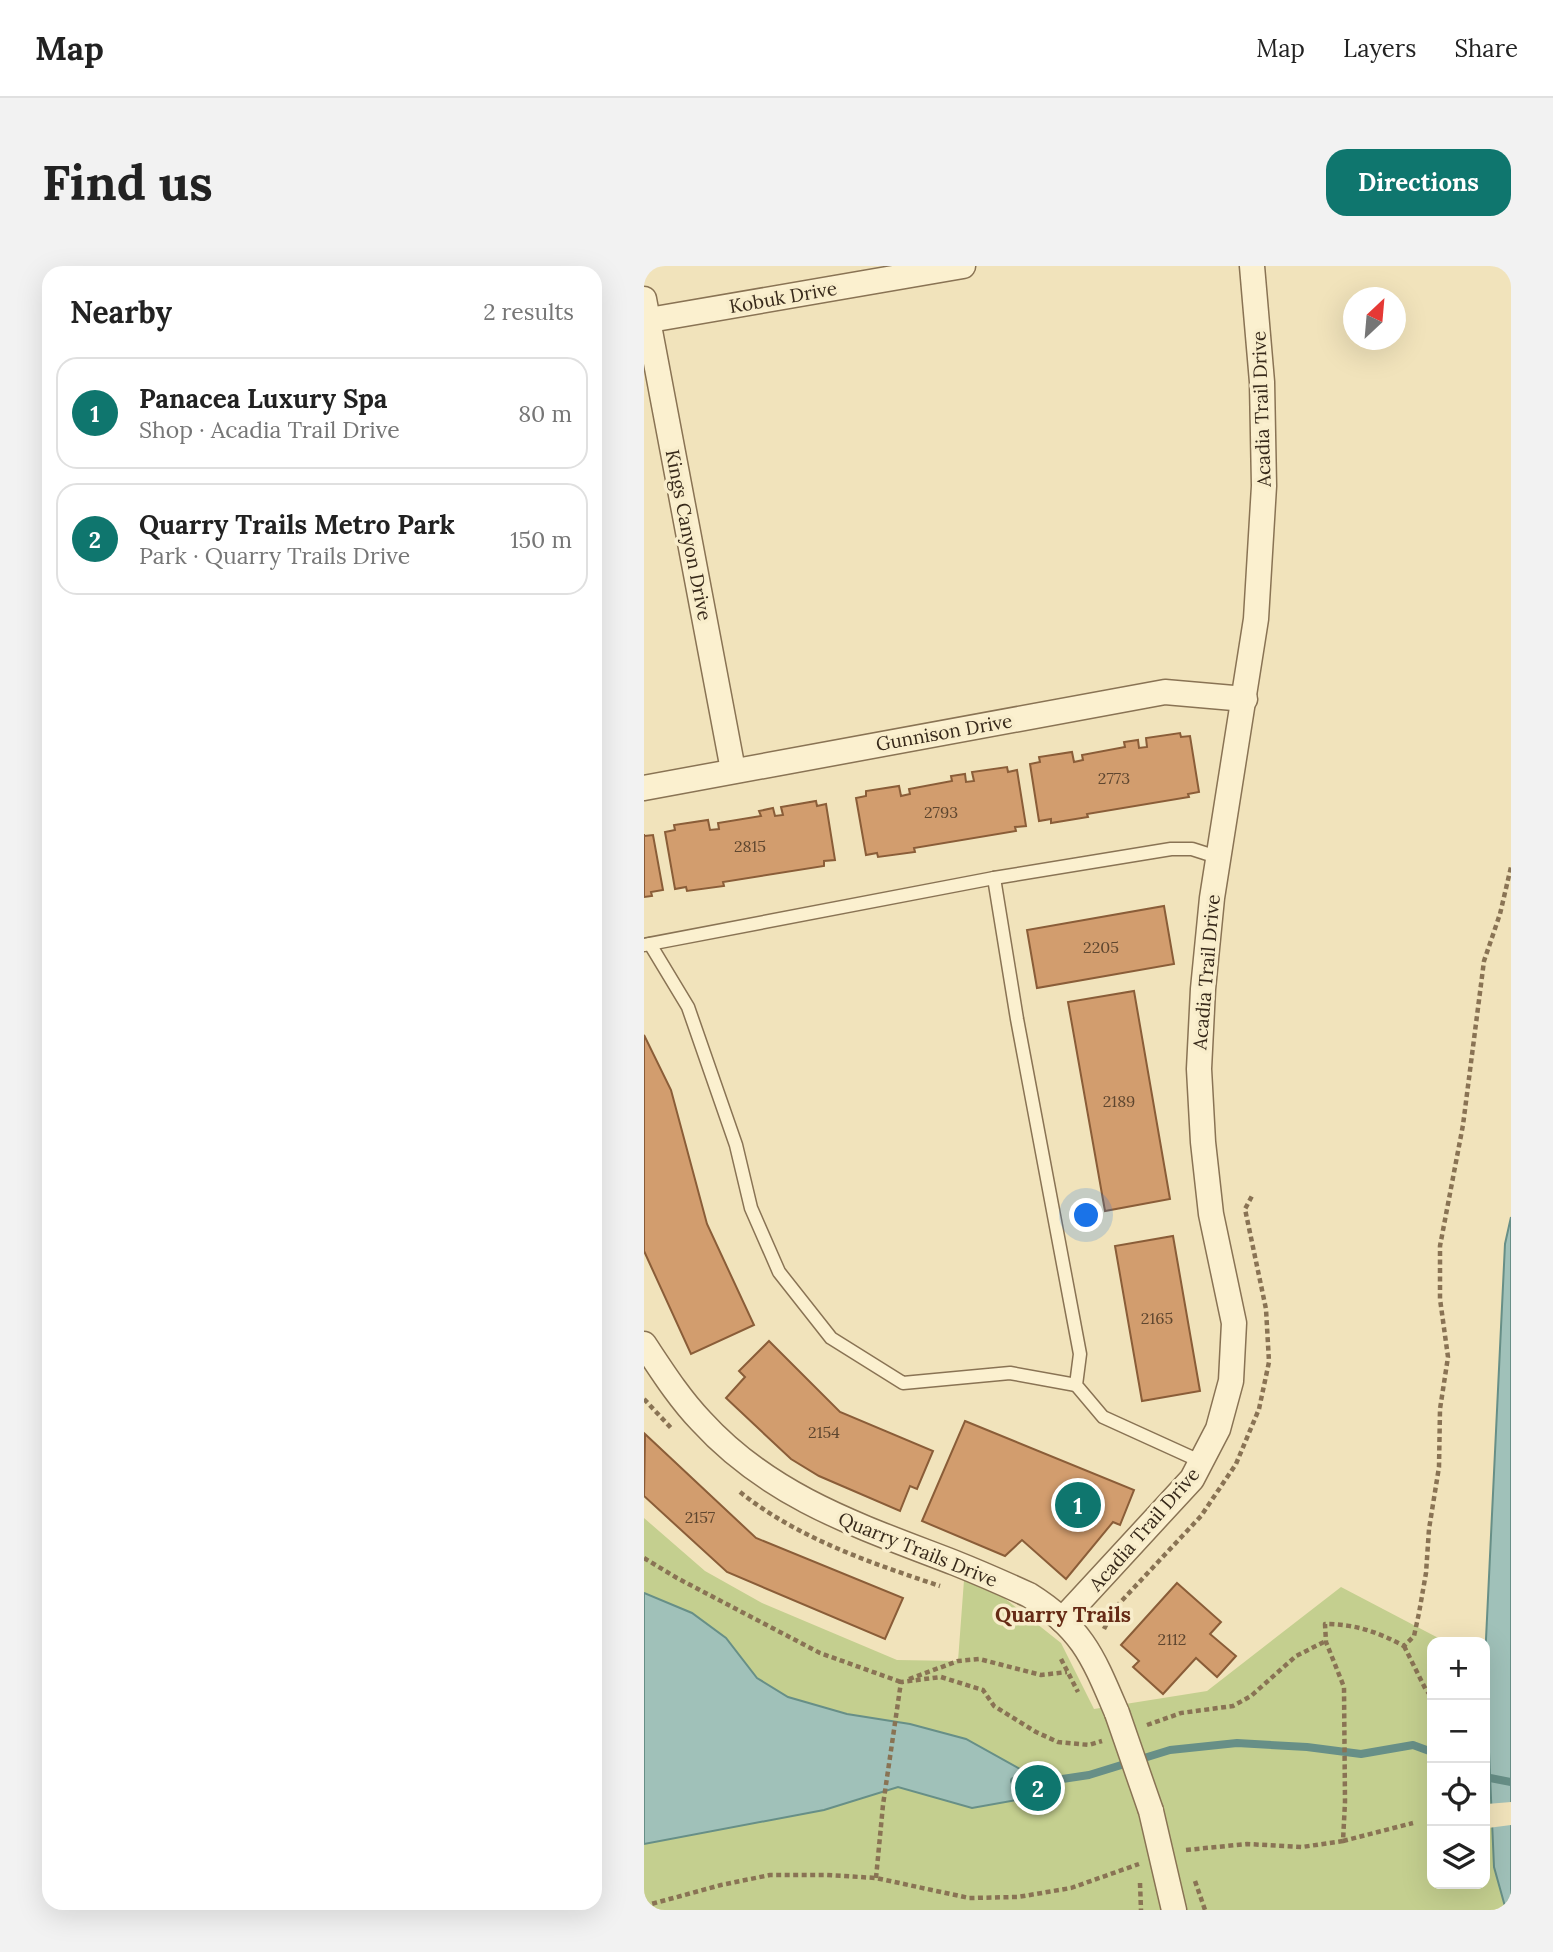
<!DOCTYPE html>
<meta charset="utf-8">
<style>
body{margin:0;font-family:Lora,serif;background:#f2f2f2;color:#222}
.controls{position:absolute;right:21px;bottom:21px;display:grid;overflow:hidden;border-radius:14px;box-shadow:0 7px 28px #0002}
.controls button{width:63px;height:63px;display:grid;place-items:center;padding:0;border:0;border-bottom:2px solid #e0e0e0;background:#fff;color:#222;font:35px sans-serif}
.compass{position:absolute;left:699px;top:21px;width:63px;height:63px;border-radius:50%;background:#fff;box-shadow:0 7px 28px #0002;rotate:26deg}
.you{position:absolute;left:443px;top:950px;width:24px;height:24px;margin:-18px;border:5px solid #fff;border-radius:50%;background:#1a73e8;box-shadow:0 0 0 10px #1a73e833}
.badge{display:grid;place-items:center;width:46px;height:46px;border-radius:50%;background:#0f766e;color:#fff;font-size:23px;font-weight:700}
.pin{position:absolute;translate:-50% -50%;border:4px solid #fff;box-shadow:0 2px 7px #0006}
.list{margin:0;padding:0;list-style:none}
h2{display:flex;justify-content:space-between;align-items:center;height:91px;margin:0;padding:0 28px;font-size:30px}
h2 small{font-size:23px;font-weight:400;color:#767676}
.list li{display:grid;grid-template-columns:46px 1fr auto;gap:21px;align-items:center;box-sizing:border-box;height:112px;margin:0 14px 14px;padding:0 14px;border:2px solid #e0e0e0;border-radius:21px}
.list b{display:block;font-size:26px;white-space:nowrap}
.list p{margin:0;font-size:23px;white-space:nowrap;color:#767676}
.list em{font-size:23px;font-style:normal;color:#767676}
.icon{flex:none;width:38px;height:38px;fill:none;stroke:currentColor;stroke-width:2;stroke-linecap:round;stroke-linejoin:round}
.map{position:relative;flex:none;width:867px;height:1644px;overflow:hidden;border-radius:21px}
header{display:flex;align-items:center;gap:42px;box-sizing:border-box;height:98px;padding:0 35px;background:#fff;border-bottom:2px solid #e0e0e0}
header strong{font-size:33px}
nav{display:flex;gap:38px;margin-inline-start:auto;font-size:24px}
.intro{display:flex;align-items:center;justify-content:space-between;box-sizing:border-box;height:168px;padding:0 42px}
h1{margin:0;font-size:49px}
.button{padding:18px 32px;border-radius:21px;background:#0f766e;color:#fff;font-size:24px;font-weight:700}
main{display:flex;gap:42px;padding:0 42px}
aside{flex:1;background:#fff;border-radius:21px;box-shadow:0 7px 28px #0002}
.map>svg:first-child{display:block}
.green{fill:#c4cf8f}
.water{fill:#a0c1b9;stroke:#678f87;stroke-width:2}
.pier{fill:#f1e3bb}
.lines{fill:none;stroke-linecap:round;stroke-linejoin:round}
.stream{stroke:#678f87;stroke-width:8}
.building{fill:#d29d6e;stroke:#8a5d38;stroke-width:2}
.lane-casing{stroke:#897354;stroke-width:15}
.street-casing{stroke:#897354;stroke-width:27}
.path{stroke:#897354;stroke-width:4.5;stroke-dasharray:5 3.5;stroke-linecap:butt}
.lane{stroke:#fbf0cf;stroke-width:12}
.street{stroke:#fbf0cf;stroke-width:24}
.street-bridge-casing{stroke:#897354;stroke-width:27;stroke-linecap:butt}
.street-bridge{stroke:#fbf0cf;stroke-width:24}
.labels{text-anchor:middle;stroke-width:7;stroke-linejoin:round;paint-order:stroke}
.number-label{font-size:16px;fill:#5e462f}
.street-label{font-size:19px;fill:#37291a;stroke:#f8edcb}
.neighbourhood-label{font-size:21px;font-weight:bold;fill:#662b16;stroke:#f8edcb}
</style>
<header>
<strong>Map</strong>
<nav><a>Map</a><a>Layers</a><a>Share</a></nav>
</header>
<div class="intro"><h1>Find us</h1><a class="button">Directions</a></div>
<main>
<aside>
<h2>Nearby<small>2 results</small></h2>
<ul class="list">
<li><span class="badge">1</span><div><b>Panacea Luxury Spa</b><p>Shop · Acadia Trail Drive</p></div><em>80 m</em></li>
<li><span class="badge">2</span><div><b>Quarry Trails Metro Park</b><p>Park · Quarry Trails Drive</p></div><em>150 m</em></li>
</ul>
</aside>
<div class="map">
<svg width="867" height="1644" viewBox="0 0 867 1644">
<rect width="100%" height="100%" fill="#f1e3bb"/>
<polygon class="green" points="0,1252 61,1305 118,1337 253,1394 314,1395 320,1314 359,1331 417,1377 450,1443 563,1425 697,1321 802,1376 788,1376 788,1618 841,1618 841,1399 850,1601 862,1644 0,1644"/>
<g class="water">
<polygon points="867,951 867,1644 862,1644 850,1601 841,1394 861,978"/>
<polygon points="0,1327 48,1347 82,1372 113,1412 144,1431 203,1448 266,1458 322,1473 376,1503 389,1531 328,1542 254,1521 180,1544 0,1578"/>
</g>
<polygon class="pier" points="867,1536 867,1559 844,1562 843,1538"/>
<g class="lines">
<g class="stream">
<polyline points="841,1511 867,1516"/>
<polyline points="370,1515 405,1515 445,1509 526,1484 593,1477 663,1481 717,1488 769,1479 788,1486"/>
</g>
</g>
<g class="building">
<polygon points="536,467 537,471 546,470 555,526 544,528 545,531 443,548 444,551 407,557 407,553 395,555 386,498 396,496 395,491 428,486 430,496 439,494 438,489 481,481 480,476 494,474 495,482 503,481 502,472"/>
<polygon points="363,501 364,506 373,504 382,560 371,561 372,565 270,582 271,586 234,591 233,587 222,589 212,532 222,530 222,525 255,520 257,530 266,528 265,523 308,515 307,510 321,508 322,516 330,515 328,506"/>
<polygon points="172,535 173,540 182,538 191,594 180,595 180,600 79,616 80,620 43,625 42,621 31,623 21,566 31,564 30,559 64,554 66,564 75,563 74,557 117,550 115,545 129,542 131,550 139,549 137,541"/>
<polygon points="0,568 0,570 9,569 19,624 7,626 8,630 0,631"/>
<polygon points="520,640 530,698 393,722 383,664"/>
<polygon points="490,725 526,933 461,945 424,736"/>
<polygon points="0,769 27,824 63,958 110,1059 47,1088 0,985"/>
<polygon points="529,970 556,1125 498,1135 471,980"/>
<polygon points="125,1075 196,1146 289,1185 273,1223 266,1220 256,1245 175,1210 147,1193 82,1132 101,1111 95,1105"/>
<polygon points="321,1155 490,1224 476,1259 469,1256 422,1313 378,1274 361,1290 278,1255"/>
<polygon points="1,1168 112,1272 259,1332 241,1373 83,1306 0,1230"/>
<polygon points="533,1317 577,1356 566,1368 592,1390 573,1411 552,1392 519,1428 489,1401 495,1395 477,1379"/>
</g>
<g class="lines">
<g class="lane-casing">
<g id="lane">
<polyline points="350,612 373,753 436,1088 432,1119 459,1151 558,1196"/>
<polyline points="6,678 44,741 92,879 107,942 135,1006 187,1072 259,1117 366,1107 432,1119"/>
<polyline points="0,679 350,612 527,583 548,583 573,591"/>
</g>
</g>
<g class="street-casing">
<g id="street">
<polyline points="0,33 89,504"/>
<polyline points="0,55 319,0"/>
<polyline points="0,522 521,426 601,433"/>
<path d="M0,1078C18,1105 35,1132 57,1155C127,1232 218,1261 311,1297C336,1307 361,1318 385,1329C439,1363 449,1391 473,1447"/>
<polyline points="418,1354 548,1213 574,1163 587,1115 590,1057 567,948 559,876 555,803 559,723 568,632 612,353 620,220 618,116 608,0"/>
<polyline points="507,1545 530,1644"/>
</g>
</g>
<g class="path">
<polyline points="0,1133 28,1163"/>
<path d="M96,1226C153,1272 227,1297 296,1320"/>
<polyline points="0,1292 33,1312 176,1387 257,1416"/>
<polyline points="460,1363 471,1342 557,1250 592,1198 615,1143 625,1096 622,1043 601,943 609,928"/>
<polyline points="760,1380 782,1424 788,1431"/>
<polyline points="417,1393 434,1426"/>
<polyline points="265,1413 314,1395 335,1393 397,1409 423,1406"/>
<polyline points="503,1459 537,1447 589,1440 607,1430 652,1390 682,1375"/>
<polyline points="699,1575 769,1557"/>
<path d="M542,1584L603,1578L658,1581L699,1575L701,1536L700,1421L682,1376L681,1358C711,1358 734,1366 760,1380L770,1370L775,1347L782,1307L785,1263L795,1201L796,1143L804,1091L796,1033V980L819,859L840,695L856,648L867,601"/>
<polyline points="232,1612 239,1539 257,1416 297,1411 339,1424 350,1440 392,1466 414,1476 445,1479 458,1475"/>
<polyline points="551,1615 561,1644"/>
<polyline points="496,1617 497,1644"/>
<polyline points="0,1640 77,1619 126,1609 183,1609 232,1612 325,1632 374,1631 427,1622 495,1598"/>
</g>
<use href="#lane" class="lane"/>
<use href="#street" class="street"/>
<g class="street-bridge-casing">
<polyline id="street-bridge" points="473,1447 507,1545"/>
</g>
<use href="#street-bridge" class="street-bridge"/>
</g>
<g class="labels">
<g class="number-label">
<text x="470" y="518">2773</text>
<text x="297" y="552">2793</text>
<text x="106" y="586">2815</text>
<text x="457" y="687">2205</text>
<text x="475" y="841">2189</text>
<text x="513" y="1058">2165</text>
<text x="180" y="1172">2154</text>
<text x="56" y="1257">2157</text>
<text x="528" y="1379">2112</text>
</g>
<g class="street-label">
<text transform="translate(139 31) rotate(-10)" y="7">Kobuk Drive</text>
<text transform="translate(617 143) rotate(-92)" y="7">Acadia Trail Drive</text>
<text transform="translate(45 269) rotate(79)" y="7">Kings Canyon Drive</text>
<text transform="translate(300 466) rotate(-10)" y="7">Gunnison Drive</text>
<text transform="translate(562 706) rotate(-85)" y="7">Acadia Trail Drive</text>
<text transform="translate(500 1263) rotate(-49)" y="7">Acadia Trail Drive</text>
<text transform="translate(274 1283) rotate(22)" y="7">Quarry Trails Drive</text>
</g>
<g class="neighbourhood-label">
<text x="419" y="1356">Quarry Trails</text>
</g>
</g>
</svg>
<div class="controls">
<button>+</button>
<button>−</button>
<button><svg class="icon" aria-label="locate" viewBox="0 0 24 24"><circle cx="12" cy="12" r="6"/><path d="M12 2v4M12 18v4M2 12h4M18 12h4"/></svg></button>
<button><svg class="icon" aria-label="layers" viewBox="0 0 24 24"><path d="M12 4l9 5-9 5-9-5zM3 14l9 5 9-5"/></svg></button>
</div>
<svg class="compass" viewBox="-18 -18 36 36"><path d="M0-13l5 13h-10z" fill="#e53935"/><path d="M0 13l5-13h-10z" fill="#767676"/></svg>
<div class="you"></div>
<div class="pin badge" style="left:434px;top:1239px">1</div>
<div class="pin badge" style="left:394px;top:1522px">2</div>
</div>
</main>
